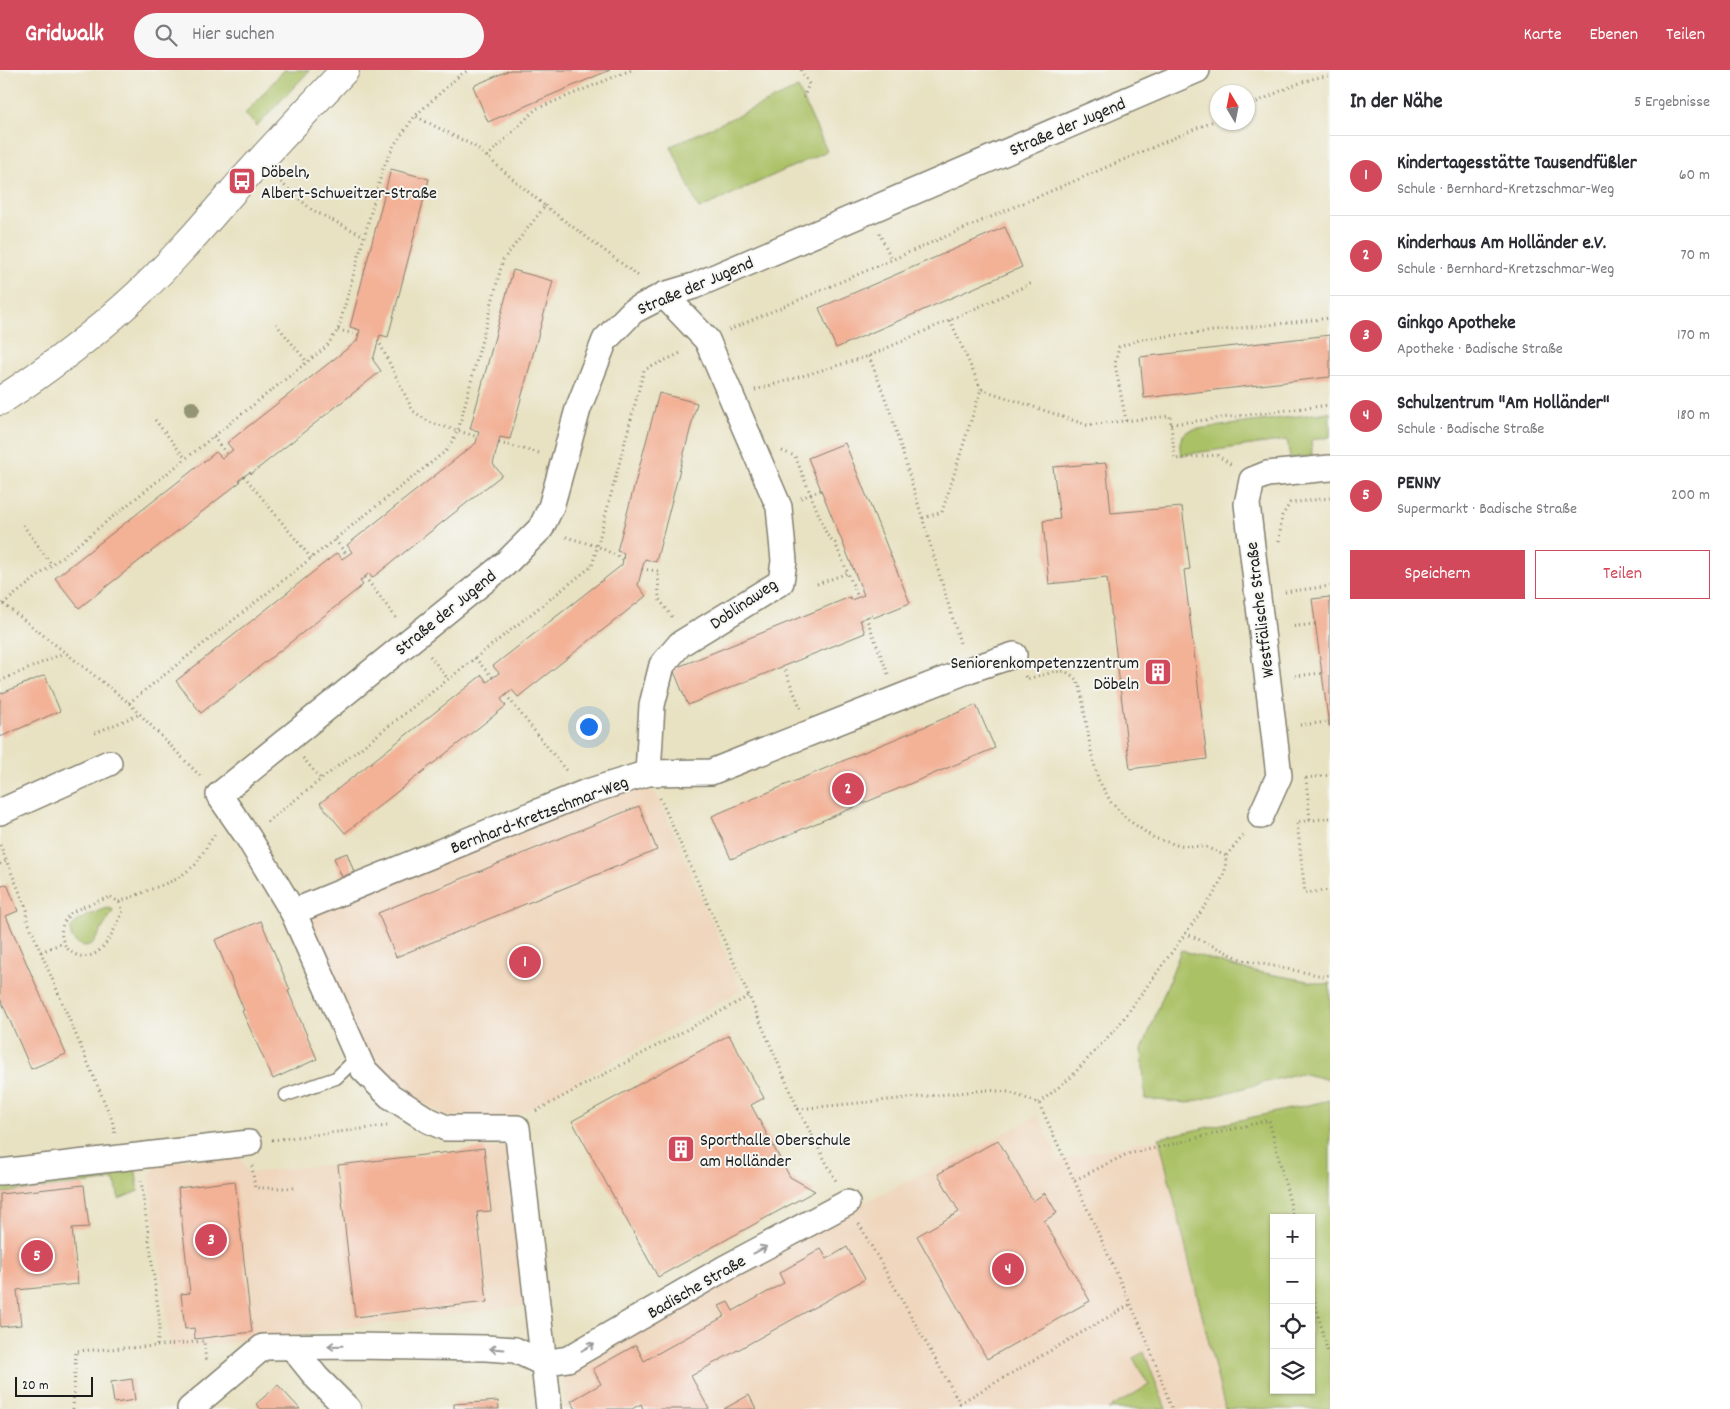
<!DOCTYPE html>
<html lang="de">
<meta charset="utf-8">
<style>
body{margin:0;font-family:Dekko,sans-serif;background:#f7f7f7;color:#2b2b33}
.controls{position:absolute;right:15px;bottom:15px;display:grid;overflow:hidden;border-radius:0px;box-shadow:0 1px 4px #0004}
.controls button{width:45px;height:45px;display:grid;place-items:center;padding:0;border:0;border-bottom:1px solid #e1e1e2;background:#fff;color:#2b2b33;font:25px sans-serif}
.compass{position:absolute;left:1210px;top:15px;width:45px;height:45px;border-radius:50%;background:#fff;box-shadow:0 1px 4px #0004;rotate:350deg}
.scale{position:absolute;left:15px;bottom:12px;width:78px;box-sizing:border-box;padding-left:5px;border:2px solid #1c1c1c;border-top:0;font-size:14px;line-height:18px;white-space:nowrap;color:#1c1c1c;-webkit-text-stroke:4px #f6f6f2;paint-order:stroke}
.you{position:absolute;left:588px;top:656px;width:18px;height:18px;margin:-12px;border:4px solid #fff;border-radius:50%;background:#1a73e8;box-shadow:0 0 0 8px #1a73e833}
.badge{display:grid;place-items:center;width:32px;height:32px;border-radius:50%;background:#d1495b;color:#fff;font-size:16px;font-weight:700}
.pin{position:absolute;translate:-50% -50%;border:2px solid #fff;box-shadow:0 1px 5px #0006}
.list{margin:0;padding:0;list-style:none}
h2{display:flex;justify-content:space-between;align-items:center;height:65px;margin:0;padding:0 20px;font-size:21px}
h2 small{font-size:16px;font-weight:400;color:#7c7c81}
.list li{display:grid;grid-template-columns:32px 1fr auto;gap:15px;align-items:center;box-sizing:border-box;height:80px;padding:0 20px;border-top:1px solid #e1e1e2}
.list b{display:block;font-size:19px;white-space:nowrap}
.list p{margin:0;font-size:16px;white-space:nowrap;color:#7c7c81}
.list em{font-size:16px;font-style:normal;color:#7c7c81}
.actions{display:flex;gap:10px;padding:15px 20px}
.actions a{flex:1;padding:11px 0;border:1px solid #d1495b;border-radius:0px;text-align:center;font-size:18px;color:#d1495b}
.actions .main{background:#d1495b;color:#fff}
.icon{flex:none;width:28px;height:28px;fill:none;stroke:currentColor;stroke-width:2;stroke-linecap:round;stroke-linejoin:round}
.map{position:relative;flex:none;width:1330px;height:1339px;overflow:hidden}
header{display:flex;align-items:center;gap:30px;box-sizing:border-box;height:70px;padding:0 25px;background:#d1495b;color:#fff}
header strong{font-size:24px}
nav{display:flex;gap:28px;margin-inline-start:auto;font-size:18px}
.search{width:350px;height:45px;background:#f7f7f7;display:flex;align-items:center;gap:12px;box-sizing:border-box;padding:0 18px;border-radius:28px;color:#7c7c81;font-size:19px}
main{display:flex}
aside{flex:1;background:#fff}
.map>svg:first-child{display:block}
.built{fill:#efd6bc;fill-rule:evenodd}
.green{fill:#abc166;stroke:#646e41;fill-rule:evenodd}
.building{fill:#f3b196}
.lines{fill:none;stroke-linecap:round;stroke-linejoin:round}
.service-casing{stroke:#827f6f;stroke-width:15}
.minor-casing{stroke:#827f6f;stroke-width:28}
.tertiary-casing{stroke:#827f6f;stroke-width:30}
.path{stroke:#827f6f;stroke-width:3;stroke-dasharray:1 4;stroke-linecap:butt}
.service{stroke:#fff;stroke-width:12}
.minor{stroke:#fff;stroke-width:25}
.tertiary{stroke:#fff;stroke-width:28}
.tree{fill:#939575}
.oneway{stroke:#999}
.labels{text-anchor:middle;stroke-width:4;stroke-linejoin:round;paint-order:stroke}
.street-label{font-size:18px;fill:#1c1c1c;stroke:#f6f6f2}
.poi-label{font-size:18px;fill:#1c1c1c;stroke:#f6f6f2;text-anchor:start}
</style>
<header>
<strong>Gridwalk</strong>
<div class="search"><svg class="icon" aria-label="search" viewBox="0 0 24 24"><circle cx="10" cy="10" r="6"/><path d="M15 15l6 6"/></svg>Hier suchen</div>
<nav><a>Karte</a><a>Ebenen</a><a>Teilen</a></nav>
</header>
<main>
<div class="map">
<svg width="1330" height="1339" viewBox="0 0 1330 1339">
<rect width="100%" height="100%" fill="#f6f6f2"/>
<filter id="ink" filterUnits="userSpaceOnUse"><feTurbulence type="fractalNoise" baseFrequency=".02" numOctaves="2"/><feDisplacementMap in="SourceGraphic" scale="10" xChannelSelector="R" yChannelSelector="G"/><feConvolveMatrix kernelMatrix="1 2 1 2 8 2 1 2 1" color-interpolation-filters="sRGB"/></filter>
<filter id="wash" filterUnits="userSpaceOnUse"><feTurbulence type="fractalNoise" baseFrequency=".0096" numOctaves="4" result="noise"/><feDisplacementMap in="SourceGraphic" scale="20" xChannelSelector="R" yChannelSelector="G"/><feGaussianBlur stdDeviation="1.12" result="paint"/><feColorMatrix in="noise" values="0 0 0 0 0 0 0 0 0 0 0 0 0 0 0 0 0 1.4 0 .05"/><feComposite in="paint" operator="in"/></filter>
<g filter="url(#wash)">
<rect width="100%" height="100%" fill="#e8e2c2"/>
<g class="built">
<polygon points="620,713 641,714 650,719 659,728 741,920 514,1047 447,1046 397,1019 366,989 307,851 311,843"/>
<path d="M1330,1030V1339H567L563,1296L841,1144L1038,1046L1059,1090ZM1274,1148H1311V1320H1274Z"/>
<polygon points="510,1076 528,1235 171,1280 149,1106 158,1093 238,1084 248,1103"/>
</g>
<g class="green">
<polygon points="284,0 310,0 257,56 245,44"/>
<polygon points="798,18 827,81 699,139 671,76"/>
<path d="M1330,342V367L1311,370L1312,386L1290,388L1287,370L1181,385C1179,373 1179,366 1190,360Z"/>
<path d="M107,838L112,839L113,841L94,872C81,884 62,865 75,853C83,846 98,842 107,838Z"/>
<polygon points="1181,880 1242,899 1324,914 1330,913 1330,1010 1300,1003 1188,1033 1145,1029 1142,980"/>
<path d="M1330,1030V1339H1225L1159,1068ZM1274,1148H1311V1320H1274Z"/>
<polygon points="133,1098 136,1102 138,1121 119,1129 115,1110 0,1123 0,1111"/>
<polygon points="1144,1282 1166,1339 1108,1339 1149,1315 1133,1288"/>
</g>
<g id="blocks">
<g class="building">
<polygon points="510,0 610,0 488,52 473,16"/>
<polygon points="391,99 429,109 388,267 380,265 373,290 381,301 251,404 250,402 244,406 239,410 240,412 79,538 55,508 216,382 222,388 233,380 227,373 357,271 360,260 350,257"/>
<polygon points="1005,157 1022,197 836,278 819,238"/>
<polygon points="513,200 553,211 510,369 500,367 493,394 502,405 372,508 369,503 360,511 363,515 201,643 176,611 337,483 342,489 352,482 347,475 476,373 479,361 470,359"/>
<polygon points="1330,265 1330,307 1144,328 1140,287"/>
<polygon points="659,323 697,333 656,492 645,489 642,499 638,515 646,526 518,627 512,620 501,629 506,636 345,763 320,733 482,605 487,612 499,603 493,596 622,495 624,483 617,481"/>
<polygon points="845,373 910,533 873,548 872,545 860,550 865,563 688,635 673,599 850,527 851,530 864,525 808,388"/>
<polygon points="1106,393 1111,443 1182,437 1190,499 1184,500 1207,689 1130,699 1107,508 1049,514 1043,451 1060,449 1053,397"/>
<polygon points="1330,527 1330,656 1329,656 1312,529"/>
<polygon points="45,605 60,641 0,667 0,624"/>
<polygon points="976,635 995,678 731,789 712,746"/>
<polygon points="639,736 657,780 396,887 378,843"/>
<polygon points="347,783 354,802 342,807 334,788"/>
<polygon points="7,814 18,841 6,846 66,984 31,999 0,928 0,817"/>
<polygon points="261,851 290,920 288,921 317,989 273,1009 242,941 244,940 215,870"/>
<polygon points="729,965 764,1028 751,1035 790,1107 815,1121 658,1207 572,1051"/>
<polygon points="998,1070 1033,1131 1045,1123 1057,1143 1044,1151 1090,1231 987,1289 917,1166 959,1142 938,1104"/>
<polygon points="484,1078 491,1141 477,1142 487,1232 355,1247 338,1095"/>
<polygon points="235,1111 252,1262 195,1269 194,1258 185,1259 181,1224 190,1223 178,1118"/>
<polygon points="84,1115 89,1157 72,1158 78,1214 17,1220 21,1255 0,1257 0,1124"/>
<polygon points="847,1177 865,1209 691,1306 709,1339 643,1339 641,1334 632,1339 576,1339 571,1331 601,1314 593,1299 636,1275 644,1291 725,1246 719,1236 728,1232 733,1241 784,1213 779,1203 821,1179 827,1189"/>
<polygon points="132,1309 135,1330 114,1333 111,1312"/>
<polygon points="278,1315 300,1339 261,1339 256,1334"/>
<polygon points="749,1325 756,1339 724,1339"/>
<polygon points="498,1331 499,1339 454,1339 454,1334"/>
</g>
</g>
</g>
<g filter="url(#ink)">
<use href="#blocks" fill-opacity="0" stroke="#827f6f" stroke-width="1"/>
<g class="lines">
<g class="service-casing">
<polyline id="service" points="286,1025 336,1008 358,987"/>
</g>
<g class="minor-casing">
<g id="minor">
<polyline points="648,703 652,635 662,595 680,574 781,512 784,491 779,437 707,270 664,225"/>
<polyline points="0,742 109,693"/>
<polyline points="1261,746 1279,706 1247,434 1252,410 1267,404 1330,398"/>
<polyline points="293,842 248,767 219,725 505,494 541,458 551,437 578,339 605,270 633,241 664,225 694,216 1197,0"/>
<polyline points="0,1102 249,1073"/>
<polyline points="292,1277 317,1308 348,1339"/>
<polyline points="190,1339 263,1277 353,1276 486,1278 515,1280 543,1293 568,1289 725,1198 847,1133"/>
<polyline points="549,1339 517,1058 446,1058 428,1050 390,1026 363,999 293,842 584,723 648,703 711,702 898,628 969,600 1014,585"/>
</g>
</g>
<g class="tertiary-casing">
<path id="tertiary" d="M0,331C49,299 95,264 138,224C175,189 208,150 241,112C275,74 310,37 345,0"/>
</g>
<g class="path">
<polyline points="801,0 809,14 803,29"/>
<path d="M1248,36C1272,26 1304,7 1330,6"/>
<polyline points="487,87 536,39 631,0"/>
<polyline points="277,109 312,140 364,166"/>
<polyline points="545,136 641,208"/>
<polyline points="879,163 892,190"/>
<polyline points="950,250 981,319"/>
<polyline points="276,254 307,292"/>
<polyline points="338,260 359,265"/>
<polyline points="729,260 1218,49"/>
<polyline points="378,270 413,341 429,352 478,367"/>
<polyline points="869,286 890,341 961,576"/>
<polyline points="755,320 869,286 1032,213"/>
<polyline points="155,350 186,389"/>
<polyline points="1126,351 1115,294 1119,277 1142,269 1330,248"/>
<polyline points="1171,354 1330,335"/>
<polyline points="213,367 227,384"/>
<polyline points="499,373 539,383"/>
<polyline points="782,381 795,386 827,465 835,473 858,527"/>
<polyline points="244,406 311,488"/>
<polyline points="801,428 821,420"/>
<polyline points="923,448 942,442 981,319 1087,355 1170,346 1175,389 1217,385 1233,396"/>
<polyline points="23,455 52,495"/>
<polyline points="566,467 597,476 623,489"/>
<polyline points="335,470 347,485"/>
<polyline points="1279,471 1282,446 1290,433 1330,428"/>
<polyline points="642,499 658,501 659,529 673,548"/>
<polyline points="365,507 396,548"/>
<polyline points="817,514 848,503"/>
<polyline points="1285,522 1330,516"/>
<polyline points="0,531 129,633 202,708"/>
<polyline points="3,534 326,277 338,260 383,99 394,75 415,46 460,5 469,0"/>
<polyline points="866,547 888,604"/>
<polyline points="1289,557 1315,554"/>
<polyline points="430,586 448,609"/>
<polyline points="475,588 493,608"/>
<polyline points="783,596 801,639"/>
<polyline points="1025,606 1027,609 1053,602 1065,601 1074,607 1080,616 1091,681 1098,709 1111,732 1127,749 1154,768 1177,775 1206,777 1226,786"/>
<polyline points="1295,606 1322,603"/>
<polyline points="0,611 64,583"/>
<polyline points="506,625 568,703"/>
<polyline points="129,633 447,380 458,361 503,190 545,136 474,76 415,46"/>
<polyline points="1300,655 1328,652"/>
<polyline points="95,663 140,644"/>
<polyline points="303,688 321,709"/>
<polyline points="1306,708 1310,750"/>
<polyline points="1306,708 1330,705"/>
<polyline points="660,728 749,926 798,1039 836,1111"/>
<polyline points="1330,748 1297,752 1305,823 1330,820"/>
<polyline points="267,752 592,496 644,300 683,282"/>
<polyline points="0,775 27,840 26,847 112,1050 115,1063"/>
<polyline points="0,794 8,790"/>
<path d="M111,827L119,832L123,841C118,853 107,876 96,883C73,897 49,866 69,845C76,838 101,830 111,827Z"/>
<polyline points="119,832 177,809 195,795 215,764"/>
<polyline points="1185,863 1243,890 1323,906 1330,905"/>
<polyline points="41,882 62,873"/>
<polyline points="1039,1033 1070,1008 1119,955 1214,824 1225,802 1226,786 1244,765"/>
<polyline points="798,1039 987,1020 1008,1022 1039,1033 1146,1268 1172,1339"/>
<polyline points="536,1041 749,926"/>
<polyline points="272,1070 387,1056"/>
<polyline points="252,1096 255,1118 296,1118"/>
<polyline points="1075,1110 1127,1084 1161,1077 1269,1050 1294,1148"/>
<polyline points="859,1154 960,1333 1131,1234"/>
<polyline points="1311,1217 1330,1291"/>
<polyline points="157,1276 204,1271 206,1293"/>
<polyline points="73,1339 76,1281 157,1276 160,1253 141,1110"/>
</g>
<use href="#service" class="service"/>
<use href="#minor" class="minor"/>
<use href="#tertiary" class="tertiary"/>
</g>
<circle class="tree" cx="192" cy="339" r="8"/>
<defs><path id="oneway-shaft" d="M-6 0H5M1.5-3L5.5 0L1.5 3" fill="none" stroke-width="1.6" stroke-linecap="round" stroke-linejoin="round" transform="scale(1.25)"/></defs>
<g class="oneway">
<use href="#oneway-shaft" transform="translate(760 1180) rotate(-28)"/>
<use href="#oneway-shaft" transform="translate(335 1276) rotate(179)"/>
<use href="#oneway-shaft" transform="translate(588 1277) rotate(-30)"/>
<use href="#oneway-shaft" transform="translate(497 1279) rotate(-176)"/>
</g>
</g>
<defs>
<g id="bus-square" transform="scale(1.4375)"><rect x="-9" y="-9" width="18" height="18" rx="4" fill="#d1495b" stroke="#f6f6f2"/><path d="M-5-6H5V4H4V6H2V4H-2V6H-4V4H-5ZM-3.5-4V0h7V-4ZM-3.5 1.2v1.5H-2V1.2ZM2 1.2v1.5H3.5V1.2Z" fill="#fff"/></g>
<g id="building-square" transform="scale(1.4375)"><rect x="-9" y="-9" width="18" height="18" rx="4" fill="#d1495b" stroke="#f6f6f2"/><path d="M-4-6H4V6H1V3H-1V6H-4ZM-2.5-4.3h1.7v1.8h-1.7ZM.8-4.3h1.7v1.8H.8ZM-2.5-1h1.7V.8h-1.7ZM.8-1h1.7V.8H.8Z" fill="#fff"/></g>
</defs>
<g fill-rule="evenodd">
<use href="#bus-square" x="242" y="111"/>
<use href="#building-square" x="1158" y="602"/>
<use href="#building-square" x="681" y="1079"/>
</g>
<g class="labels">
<g class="street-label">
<text transform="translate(1067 56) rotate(-23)" y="6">Straße der Jugend</text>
<text transform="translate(695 215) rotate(-23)" y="6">Straße der Jugend</text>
<text transform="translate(743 533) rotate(-34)" y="6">Doblinaweg</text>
<text transform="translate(1259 540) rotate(-97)" y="6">Westfälische Straße</text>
<text transform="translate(445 542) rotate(-39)" y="6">Straße der Jugend</text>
<text transform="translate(539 744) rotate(-21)" y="6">Bernhard-Kretzschmar-Weg</text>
<text transform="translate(696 1216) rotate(-30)" y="6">Badische Straße</text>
</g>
<g class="poi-label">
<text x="261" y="107">Döbeln,<tspan x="261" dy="21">Albert-Schweitzer-Straße</tspan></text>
<text x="1139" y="598" text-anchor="end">Seniorenkompetenzzentrum<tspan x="1139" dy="21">Döbeln</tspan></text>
<text x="700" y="1075">Sporthalle Oberschule<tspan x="700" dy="21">am Holländer</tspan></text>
</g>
</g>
</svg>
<div class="controls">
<button>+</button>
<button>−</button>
<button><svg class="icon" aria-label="locate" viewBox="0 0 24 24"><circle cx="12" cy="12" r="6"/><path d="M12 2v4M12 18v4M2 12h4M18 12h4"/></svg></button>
<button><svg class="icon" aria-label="layers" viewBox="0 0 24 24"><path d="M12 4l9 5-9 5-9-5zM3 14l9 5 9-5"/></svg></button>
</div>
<svg class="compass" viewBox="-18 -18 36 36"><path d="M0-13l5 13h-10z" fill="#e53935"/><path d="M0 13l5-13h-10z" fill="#7c7c81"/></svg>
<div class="scale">20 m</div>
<div class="you"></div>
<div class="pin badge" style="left:525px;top:892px">1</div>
<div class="pin badge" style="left:848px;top:719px">2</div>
<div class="pin badge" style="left:211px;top:1170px">3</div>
<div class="pin badge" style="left:1008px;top:1199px">4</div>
<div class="pin badge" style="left:37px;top:1186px">5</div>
</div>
<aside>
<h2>In der Nähe<small>5 Ergebnisse</small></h2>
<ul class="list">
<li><span class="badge">1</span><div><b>Kindertagesstätte Tausendfüßler</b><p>Schule · Bernhard-Kretzschmar-Weg</p></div><em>60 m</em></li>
<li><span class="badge">2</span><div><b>Kinderhaus Am Holländer e.V.</b><p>Schule · Bernhard-Kretzschmar-Weg</p></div><em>70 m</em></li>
<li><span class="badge">3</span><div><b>Ginkgo Apotheke</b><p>Apotheke · Badische Straße</p></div><em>170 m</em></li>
<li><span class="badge">4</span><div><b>Schulzentrum &quot;Am Holländer&quot;</b><p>Schule · Badische Straße</p></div><em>180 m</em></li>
<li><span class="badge">5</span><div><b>PENNY</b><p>Supermarkt · Badische Straße</p></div><em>200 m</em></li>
</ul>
<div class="actions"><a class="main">Speichern</a><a>Teilen</a></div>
</aside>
</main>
